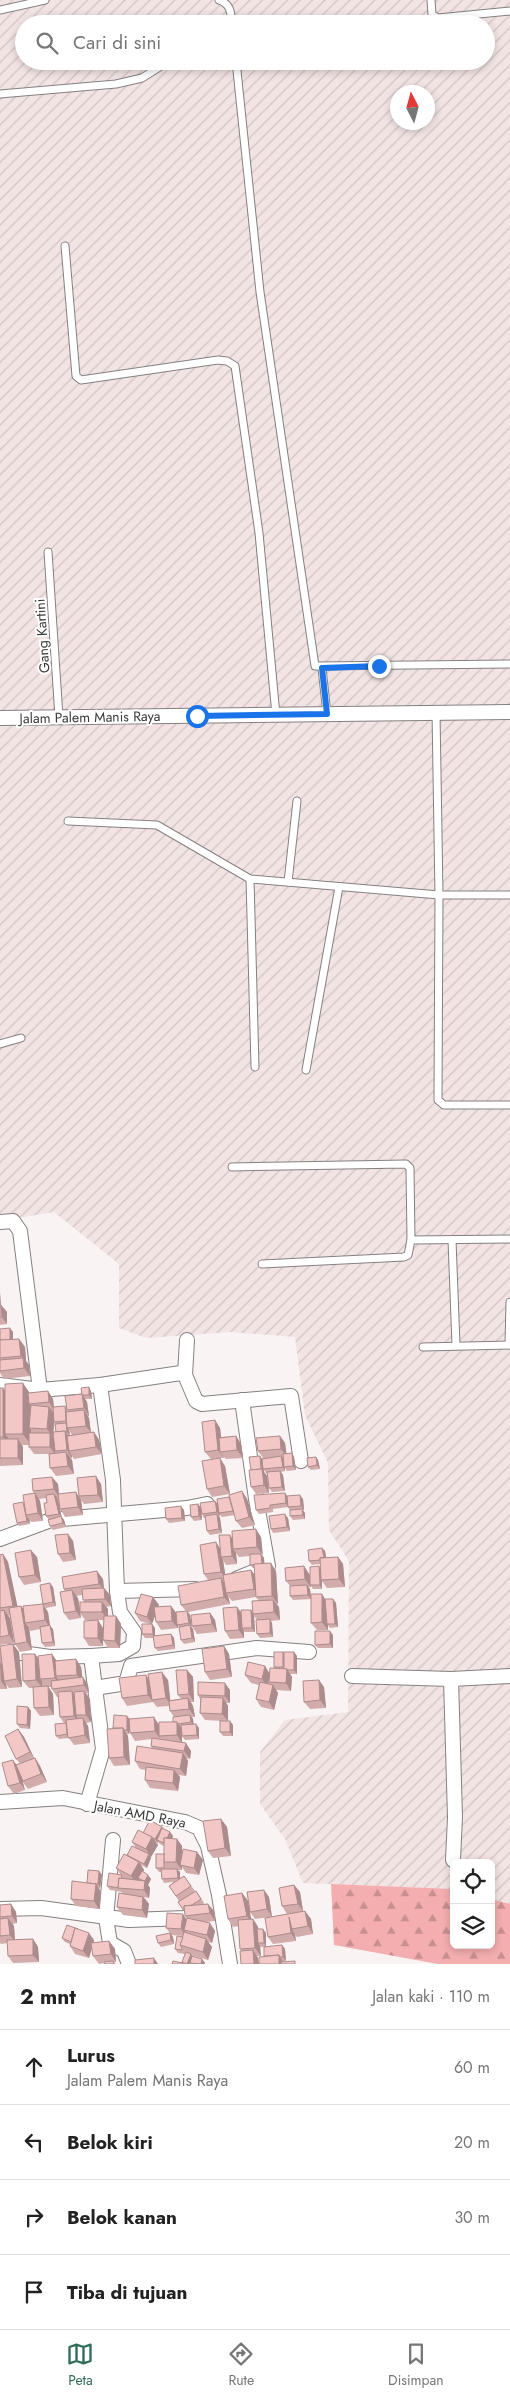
<!DOCTYPE html>
<html lang="id">
<meta charset="utf-8">
<style>
body{margin:0;font-family:Jost,sans-serif;background:#f2f2f2;color:#222}
.controls{position:absolute;right:15px;bottom:15px;display:grid;overflow:hidden;border-radius:8px;box-shadow:0 2px 8px #0003}
.controls button{width:45px;height:45px;display:grid;place-items:center;padding:0;border:0;border-bottom:1px solid #e0e0e0;background:#fff;color:#222;font:25px sans-serif}
.compass{position:absolute;left:390px;top:85px;width:45px;height:45px;border-radius:50%;background:#fff;box-shadow:0 2px 8px #0003;rotate:354deg}
.stop{position:absolute;width:15px;height:15px;margin:-11px;border:4px solid #1a73e8;border-radius:50%;background:#fff}
.stop.end{background:#1a73e8;border-color:#fff;box-shadow:0 1px 5px #0008}
.list{margin:0;padding:0;list-style:none}
h2{display:flex;justify-content:space-between;align-items:center;height:65px;margin:0;padding:0 20px;font-size:21px}
h2 small{font-size:16px;font-weight:400;color:#767676}
.list li{display:grid;grid-template-columns:32px 1fr auto;gap:15px;align-items:center;box-sizing:border-box;height:75px;padding:0 20px;border-top:1px solid #e0e0e0}
.list b{display:block;font-size:19px;white-space:nowrap}
.list p{margin:0;font-size:16px;white-space:nowrap;color:#767676}
.list em{font-size:16px;font-style:normal;color:#767676}
.icon{flex:none;width:28px;height:28px;fill:none;stroke:currentColor;stroke-width:2;stroke-linecap:round;stroke-linejoin:round}
.map{position:relative;flex:none;width:510px;height:1964px;overflow:hidden}
.search{position:absolute;background:#fff;box-shadow:0 2px 8px #0003;left:15px;right:15px;top:15px;height:55px;display:flex;align-items:center;gap:12px;box-sizing:border-box;padding:0 18px;border-radius:28px;color:#767676;font-size:19px}
.sheet{height:365px;background:#fff}
nav{display:flex;justify-content:space-around;align-items:center;box-sizing:border-box;height:70px;border-top:1px solid #e0e0e0;background:#fff;font-size:14px;color:#767676}
nav a{display:grid;justify-items:center;gap:2px}
nav .on{color:#306d58}
.map>svg:first-child{display:block}
.industrial{fill:url(#industrial-furrows);fill-rule:evenodd}
.forest{fill:url(#forest-firs)}
.lines{fill:none;stroke-linecap:round;stroke-linejoin:round}
.lane-casing{stroke:#858080;stroke-width:9}
.street-casing{stroke:#858080;stroke-width:16}
.lane{stroke:#fff;stroke-width:7}
.street{stroke:#fff;stroke-width:14}
.wall{fill:#d2abab;fill-rule:evenodd}
.shaded-wall{fill:#ab8b8b}
.building{fill:#f4c7c7;stroke:#ab8b8b}
.route{stroke:#1a73e8;stroke-width:6}
.labels{text-anchor:middle;stroke-width:4;stroke-linejoin:round;paint-order:stroke}
.street-label{font-size:14px;fill:#3b3939;stroke:#fff}
</style>
<div class="map">
<svg width="510" height="1964" viewBox="0 0 510 1964">
<defs>
<pattern id="industrial-furrows" width="10" height="10" patternUnits="userSpaceOnUse" patternTransform="scale(1.25)"><rect width="10" height="10" fill="#f3e4e4"/><path d="M-1 1l2-2M0 10L10 0M9 11l2-2" fill="none" stroke="#d1c4c4"/></pattern>
<pattern id="forest-firs" width="22" height="20" patternUnits="userSpaceOnUse" patternTransform="scale(1.25)"><rect width="22" height="20" fill="#f4aeaf"/><path d="M5 1l3.5 6h-7zM16 11l3.5 6h-7z" fill="#c78f8f"/></pattern>
</defs>
<rect width="100%" height="100%" fill="#f9f3f3"/>
<path class="industrial" d="M0,0H510V1904L491,1899V1863H454V1889L303,1883L285,1839L260,1804V1752L285,1720L348,1712L349,1561L329,1530L328,1463L305,1415L295,1337L231,1332L146,1338L119,1328V1264L54,1212L0,1221ZM24,24H486V61H24ZM398,92H428V122H398Z"/>
<polygon class="forest" points="331,1884 454,1889 454,1945 491,1945 491,1899 510,1904 510,1964 438,1964 334,1945"/>
<g class="lines">
<g class="lane-casing">
<g id="lane">
<path d="M219,0C231,4 231,13 232,24"/>
<polyline points="431,0 432,15 438,18 510,11"/>
<polyline points="0,10 45,0"/>
<polyline points="236,61 260,292 315,666 510,664"/>
<polyline points="0,94 116,84 142,78 169,61"/>
<polyline points="65,246 76,376 81,380 218,360 227,361 235,366 259,533 276,715"/>
<polyline points="48,552 59,717"/>
<polyline points="322,668 327,714"/>
<polyline points="436,712 439,895 438,1100 444,1105 510,1105"/>
<polyline points="68,821 157,825 250,879 439,895 510,895"/>
<polyline points="250,879 255,1067"/>
<polyline points="288,882 297,801"/>
<polyline points="0,1044 21,1038"/>
<polyline points="306,1070 339,887"/>
<polyline points="232,1167 406,1164 410,1168 411,1240 510,1239"/>
<polyline points="452,1240 456,1345"/>
<polyline points="262,1264 404,1257 408,1255 411,1240"/>
<polyline points="509,1345 510,1302"/>
<polyline points="423,1347 510,1345"/>
</g>
</g>
<g class="street-casing">
<g id="street">
<polyline points="0,718 510,712"/>
<polyline points="0,1222 13,1221 20,1231 40,1390 100,1385 181,1373 185,1375 196,1401 202,1404 291,1396 301,1461"/>
<polyline points="185,1375 187,1340"/>
<polyline points="0,1385 40,1390"/>
<polyline points="0,1539 51,1520 187,1508 207,1504"/>
<polyline points="236,1579 268,1566 256,1499 242,1400"/>
<polyline points="117,1591 195,1589"/>
<polyline points="0,1650 50,1657 91,1656"/>
<polyline points="352,1676 451,1679 510,1676"/>
<polyline points="451,1679 455,1817 453,1860"/>
<polyline points="95,1688 91,1656 119,1654 133,1646 134,1632 120,1612 117,1591 113,1480 100,1385"/>
<polyline points="0,1802 63,1798 185,1822 199,1828 208,1846 219,1895 230,1964"/>
<polyline points="87,1804 103,1749 95,1688 126,1683 131,1666 257,1648 309,1652"/>
<polyline points="113,1840 106,1918 110,1943 124,1951 129,1964"/>
<polyline points="0,1909 41,1908 129,1920 186,1918"/>
</g>
</g>
<use href="#lane" class="lane"/>
<use href="#street" class="street"/>
</g>
<g class="wall">
<polygon points="0,1293 1,1305 7,1312 7,1324 0,1325"/>
<polygon points="0,1329 13,1332 13,1339 19,1339 25,1347 26,1361 29,1365 30,1376 4,1379 0,1373"/>
<path d="M0,1388H3L5,1390L30,1393L48,1391L53,1399L54,1407L65,1406L67,1408L82,1394L91,1391L92,1399H85L87,1402L89,1416H88L89,1418L91,1432H94L99,1440L102,1454L74,1459L72,1456V1458H70L72,1460L74,1474L56,1476L50,1468L49,1454H34L29,1447V1445H22L23,1447V1465L0,1466ZM54,1422L55,1424L56,1432H53ZM69,1430L72,1435H70Z"/>
<polygon points="215,1420 220,1428 221,1437 236,1436 241,1444 243,1458 226,1459 223,1456 224,1458 211,1459 205,1452"/>
<polygon points="280,1436 285,1443 286,1454 292,1453 294,1457 296,1470 287,1471 285,1468 285,1471 281,1472 283,1475 285,1491 272,1492 269,1488 267,1473 266,1473 264,1470 264,1472 267,1476 269,1493 256,1494 251,1487 251,1470 260,1456 262,1459 263,1458 258,1451"/>
<polygon points="316,1457 318,1460 320,1469 311,1470 308,1467"/>
<polygon points="225,1466 230,1494 212,1497 207,1489"/>
<polygon points="58,1484 59,1494 79,1496 101,1484 103,1502 84,1504 81,1500 83,1515 65,1517 60,1509 61,1516 64,1520 66,1527 53,1530 50,1526 49,1520 46,1516 47,1498 39,1499 40,1501 43,1521 31,1522 29,1519 30,1524 19,1526 17,1523 24,1503 34,1493 33,1491"/>
<polygon points="242,1491 247,1499 255,1525 242,1528 236,1521 235,1515 222,1517 219,1514 220,1516 219,1516 220,1518 222,1533 210,1535 207,1531 206,1518 204,1518 202,1514 201,1510 202,1520 194,1521 191,1517 198,1504 201,1508 218,1504 229,1497"/>
<polygon points="285,1493 287,1496 303,1499 304,1510 303,1510 305,1513 305,1519 293,1520 290,1516 290,1511 288,1507 273,1509 273,1512 259,1514 256,1510"/>
<polygon points="184,1510 185,1521 169,1523 166,1519"/>
<polygon points="288,1518 290,1531 273,1533 271,1529"/>
<polygon points="68,1534 73,1541 76,1560 63,1562 58,1554"/>
<path d="M261,1537L262,1555L264,1558V1564L276,1571L278,1604H276L279,1607L280,1620L270,1621L272,1623L273,1637L260,1638L257,1634V1620L254,1616L255,1632H245L244,1631V1638L230,1639L225,1631L237,1607L241,1613L251,1610L253,1612L259,1601L256,1597L232,1601L228,1596L230,1604L188,1612L190,1615L191,1627L193,1629L195,1642L184,1644L181,1640L179,1628L178,1625V1628L161,1630L156,1622L155,1616L152,1624L155,1628V1636L171,1634L174,1638L175,1649L158,1651L155,1648L154,1638H145L142,1634L150,1624L140,1621L135,1613L153,1597L159,1605L158,1607L171,1606L176,1613L186,1611L181,1605L208,1580L204,1574L220,1548L233,1538ZM236,1553L239,1557L250,1556V1565L253,1568H255V1575L251,1570L225,1574L223,1560L226,1565L237,1564Z"/>
<polygon points="322,1548 325,1551 326,1557 338,1557 343,1564 345,1587 327,1588 322,1581 322,1589 313,1589 311,1586 311,1587 308,1587 310,1589 311,1599 293,1600 290,1596 290,1586 286,1581 304,1566 309,1574 321,1568 320,1564 312,1565 309,1561"/>
<polygon points="3,1554 8,1562 17,1607 21,1606 23,1609 48,1612 50,1626 53,1629 55,1646 45,1647 42,1643 40,1629 30,1631 29,1628 32,1650 20,1652 15,1644 10,1615 8,1616 10,1618 14,1643 0,1645 0,1555"/>
<polygon points="37,1557 41,1582 24,1585 19,1577"/>
<path d="M103,1579L104,1588L110,1595L111,1606L106,1607L108,1609V1616H116L121,1624L120,1648H108L103,1640V1646H89L84,1638L103,1628L104,1620H85L80,1613L81,1618L69,1620L64,1613L65,1592L64,1589ZM82,1595L84,1602L80,1609L78,1598L76,1596Z"/>
<polygon points="53,1587 56,1606 46,1608 43,1604"/>
<polygon points="325,1599 333,1599 336,1603 338,1627 330,1628 328,1625 328,1630 317,1630 311,1623"/>
<polygon points="210,1613 215,1620 217,1632 197,1634 192,1626"/>
<polygon points="333,1635 333,1648 318,1648 315,1645"/>
<polygon points="224,1646 229,1654 232,1677 210,1680 205,1672"/>
<polygon points="0,1651 19,1652 22,1687 9,1688 6,1684 7,1689 0,1689"/>
<polygon points="283,1652 284,1654 294,1652 297,1656 297,1674 290,1674 292,1677 291,1691 276,1690 278,1693 274,1710 261,1707 256,1699 259,1685 251,1683 245,1675 269,1673 274,1668 274,1667"/>
<polygon points="35,1654 38,1658 52,1654 57,1661 76,1659 81,1667 82,1677 88,1685 89,1693 86,1693 90,1699 91,1722 86,1723 88,1726 90,1743 74,1745 69,1738 59,1739 56,1736 64,1723 60,1717 58,1697 57,1697 52,1689 51,1687 48,1687 53,1694 54,1715 40,1716 34,1708 33,1688 29,1688 23,1681"/>
<polygon points="187,1670 193,1677 194,1702 191,1702 193,1706 195,1717 192,1717 193,1719 193,1724 199,1728 199,1739 185,1740 182,1736 182,1743 191,1751 190,1759 187,1758 188,1761 186,1776 178,1775 180,1777 178,1791 150,1788 145,1780 146,1770 140,1769 135,1761 152,1748 151,1746 152,1739 135,1741 130,1733 130,1729 129,1734 127,1734 128,1736 130,1765 114,1766 109,1758 113,1728 127,1716 130,1719 159,1724 173,1722 174,1717 170,1711 169,1706 157,1707 153,1702 127,1706 122,1698 146,1675 149,1680 168,1680 170,1700 181,1699 178,1695"/>
<polygon points="324,1687 326,1708 310,1709 304,1702"/>
<polygon points="230,1690 230,1703 226,1703 228,1706 228,1721 233,1725 233,1736 223,1736 220,1732 223,1721 205,1720 200,1713 200,1699 198,1695"/>
<polygon points="28,1707 31,1711 30,1729 20,1728 17,1724"/>
<polygon points="18,1729 24,1737 34,1758 35,1758 40,1766 47,1782 28,1789 22,1781 25,1790 14,1794 8,1786 16,1765 20,1763 16,1759"/>
<polygon points="221,1819 227,1827 231,1856 213,1858 208,1851"/>
<polygon points="162,1827 164,1829 170,1832 173,1836 172,1839 177,1839 182,1846 182,1857 197,1852 203,1860 199,1875 186,1873 182,1867 182,1870 178,1870 180,1872 180,1878 184,1876 195,1891 199,1895 204,1903 203,1904 208,1904 214,1911 215,1921 206,1922 215,1931 212,1943 208,1942 212,1947 208,1960 191,1955 192,1956 202,1959 205,1963 205,1964 172,1964 182,1963 182,1962 185,1953 185,1954 178,1953 175,1949 183,1936 171,1935 173,1937 174,1944 161,1947 158,1943 170,1933 166,1928 187,1920 187,1919 185,1916 185,1912 178,1902 179,1901 169,1886 174,1882 164,1883 162,1879 161,1872 159,1872 156,1868 164,1854 164,1846 160,1844 158,1842 158,1843 155,1842 158,1845 151,1857 150,1856 151,1858 147,1868 141,1865 144,1870 143,1872 151,1879 148,1885 150,1888 149,1898 144,1897 149,1904 147,1918 123,1915 117,1907 123,1894 122,1892 110,1890 107,1886 121,1875 116,1868 127,1855 136,1848 132,1842 143,1833"/>
<polygon points="99,1871 102,1875 100,1888 99,1888 101,1892 99,1909 76,1906 71,1899"/>
<polygon points="294,1885 300,1892 303,1911 311,1919 313,1934 297,1937 295,1935 296,1941 273,1944 268,1937 270,1917 255,1919 250,1912 269,1897 272,1917 287,1914 282,1906"/>
<polygon points="242,1893 248,1901 251,1919 253,1919 258,1927 258,1929 266,1933 266,1947 282,1945 285,1949 286,1961 259,1964 264,1956 264,1947 260,1947 260,1946 261,1956 257,1956 258,1958 242,1951 240,1949 239,1926 233,1927 228,1919"/>
<polygon points="11,1904 16,1912 17,1923 12,1924 14,1926 15,1940 33,1939 38,1947 39,1962 13,1963 8,1956 8,1943 1,1944 0,1943 0,1905"/>
<polygon points="62,1938 94,1940 94,1943 109,1941 115,1949 116,1962 114,1962 116,1964 105,1963 99,1964 93,1956 92,1948 89,1958 75,1954 70,1946 70,1944 65,1942"/>
</g>
<g class="shaded-wall">
<polygon points="0,1293 1,1309 0,1307"/>
<polygon points="1,1305 7,1312 7,1324 2,1317"/>
<polygon points="10,1328 13,1332 13,1347 10,1343"/>
<polygon points="19,1339 25,1347 26,1361 29,1365 30,1376 24,1368 24,1360 21,1356"/>
<polygon points="23,1383 31,1395 29,1404 31,1406 29,1428 31,1430 31,1445 23,1434"/>
<polygon points="89,1387 91,1391 92,1399 89,1395"/>
<polygon points="3,1388 9,1396 5,1434 9,1439 9,1444 3,1437"/>
<polygon points="48,1391 53,1399 54,1410 49,1402"/>
<polygon points="82,1394 87,1402 89,1416 84,1408"/>
<polygon points="49,1407 55,1415 53,1437 47,1429"/>
<polygon points="84,1410 89,1418 91,1433 86,1426"/>
<polygon points="215,1420 220,1428 223,1452 220,1452 223,1456 224,1458 218,1450"/>
<polygon points="66,1423 69,1427 67,1428 69,1430 70,1436 67,1432"/>
<polygon points="65,1431 70,1439 69,1451 72,1456 72,1458 67,1450"/>
<polygon points="94,1432 99,1440 102,1454 96,1447"/>
<polygon points="50,1433 55,1441 55,1454 50,1447"/>
<polygon points="236,1436 241,1444 243,1458 237,1450"/>
<polygon points="280,1436 285,1443 287,1457 281,1449"/>
<polygon points="18,1439 23,1447 23,1465 18,1458"/>
<polygon points="66,1452 72,1460 74,1474 68,1466"/>
<polygon points="292,1453 294,1457 296,1470 293,1466"/>
<polygon points="260,1456 262,1459 264,1472 267,1476 269,1493 264,1485"/>
<polygon points="281,1456 284,1460 285,1471 283,1467"/>
<polygon points="316,1457 318,1460 320,1469 317,1465"/>
<polygon points="220,1458 225,1466 230,1494 224,1486"/>
<polygon points="280,1471 283,1475 285,1491 282,1487"/>
<polygon points="96,1476 101,1484 103,1502 98,1495"/>
<polygon points="52,1477 58,1484 59,1497 54,1489"/>
<polygon points="242,1491 247,1499 255,1525 249,1517"/>
<polygon points="76,1492 81,1500 83,1515 78,1507"/>
<polygon points="35,1493 40,1501 43,1521 38,1513"/>
<polygon points="285,1493 287,1496 288,1507 286,1503"/>
<polygon points="54,1494 57,1497 62,1518 59,1514"/>
<polygon points="300,1495 303,1499 304,1510 301,1506"/>
<polygon points="215,1501 218,1504 220,1516 217,1512"/>
<polygon points="198,1504 201,1508 202,1520 199,1516"/>
<polygon points="181,1506 184,1510 185,1521 182,1518"/>
<polygon points="302,1509 305,1513 305,1519 303,1515"/>
<polygon points="217,1514 220,1518 222,1533 219,1529"/>
<polygon points="285,1514 288,1518 290,1531 287,1527"/>
<polygon points="26,1515 29,1519 30,1524 27,1521"/>
<polygon points="61,1516 64,1520 66,1527 63,1523"/>
<polygon points="256,1529 261,1537 263,1555 257,1547"/>
<polygon points="68,1534 73,1541 76,1560 70,1553"/>
<polygon points="230,1535 235,1542 233,1549 236,1553 237,1564 232,1556"/>
<polygon points="216,1542 221,1550 221,1557 223,1560 226,1579 221,1572"/>
<polygon points="322,1548 325,1551 327,1563 324,1559"/>
<polygon points="31,1550 37,1557 41,1582 35,1575"/>
<polygon points="3,1554 8,1562 19,1613 13,1606"/>
<polygon points="261,1554 264,1558 265,1568 262,1564"/>
<polygon points="338,1557 343,1564 345,1587 339,1579"/>
<polygon points="271,1563 276,1571 278,1604 272,1596"/>
<polygon points="304,1566 309,1574 311,1587 305,1579"/>
<polygon points="319,1566 322,1570 321,1580 322,1581 322,1589 320,1585"/>
<polygon points="251,1570 257,1578 259,1596 254,1589"/>
<polygon points="97,1571 103,1579 104,1591 104,1588 110,1595 111,1606 105,1599 105,1591 99,1584"/>
<polygon points="221,1578 226,1585 226,1593 228,1596 230,1604 224,1597"/>
<polygon points="50,1583 53,1587 56,1606 53,1602"/>
<polygon points="307,1585 310,1589 311,1599 308,1595"/>
<polygon points="72,1590 78,1598 81,1618 76,1611"/>
<polygon points="322,1594 327,1602 328,1630 322,1622"/>
<polygon points="153,1597 159,1605 152,1624 155,1628 155,1638 153,1634 152,1624 147,1617"/>
<polygon points="333,1599 336,1603 338,1627 335,1624"/>
<polygon points="273,1600 279,1607 280,1620 274,1612"/>
<polygon points="102,1602 108,1609 108,1620 102,1612"/>
<polygon points="43,1604 48,1612 50,1626 53,1629 55,1646 53,1642 50,1628 45,1620"/>
<polygon points="21,1606 27,1614 25,1623 29,1628 32,1650 27,1642"/>
<polygon points="171,1606 177,1614 178,1628 172,1621"/>
<polygon points="237,1607 243,1615 242,1628 244,1631 244,1638 239,1630"/>
<polygon points="4,1610 10,1618 14,1643 9,1635"/>
<polygon points="251,1610 254,1613 253,1614 254,1616 255,1632 252,1628"/>
<polygon points="187,1611 190,1615 192,1627 189,1623"/>
<polygon points="210,1613 215,1620 217,1632 212,1624"/>
<polygon points="116,1616 121,1624 120,1648 115,1641"/>
<polygon points="270,1619 272,1623 273,1637 270,1633"/>
<polygon points="98,1620 103,1628 103,1646 98,1638"/>
<polygon points="190,1625 193,1629 195,1642 192,1638"/>
<polygon points="330,1631 333,1635 333,1648 330,1644"/>
<polygon points="171,1634 174,1638 175,1649 173,1645"/>
<polygon points="13,1644 19,1652 22,1687 17,1679"/>
<polygon points="224,1646 229,1654 232,1677 227,1669"/>
<polygon points="283,1652 286,1656 286,1671 283,1667"/>
<polygon points="294,1652 297,1656 297,1674 294,1670"/>
<polygon points="35,1654 40,1661 40,1679 42,1681 42,1687 36,1680"/>
<polygon points="52,1654 57,1662 56,1676 59,1681 60,1686 55,1678"/>
<polygon points="76,1659 81,1667 83,1682 77,1675"/>
<polygon points="0,1662 4,1668 4,1681 6,1684 7,1689 1,1681"/>
<polygon points="265,1666 270,1674 267,1687 262,1679"/>
<polygon points="287,1669 292,1677 291,1691 286,1683"/>
<polygon points="187,1670 193,1677 194,1702 189,1694"/>
<polygon points="162,1672 168,1680 171,1706 166,1698"/>
<polygon points="146,1675 151,1683 152,1700 153,1702 148,1695"/>
<polygon points="83,1677 88,1685 89,1693 84,1685"/>
<polygon points="319,1680 324,1687 326,1708 320,1700"/>
<polygon points="225,1683 230,1690 230,1703 225,1696"/>
<polygon points="273,1685 278,1693 274,1710 269,1702"/>
<polygon points="48,1686 53,1694 54,1715 49,1707"/>
<polygon points="72,1691 77,1699 76,1715 79,1720 79,1724 74,1716"/>
<polygon points="84,1691 90,1699 91,1722 86,1715"/>
<polygon points="188,1698 193,1706 195,1717 189,1709"/>
<polygon points="223,1698 228,1706 228,1721 222,1714"/>
<polygon points="28,1707 31,1711 30,1729 27,1725"/>
<polygon points="190,1715 193,1719 194,1726 191,1722"/>
<polygon points="127,1716 130,1720 129,1734 127,1730"/>
<polygon points="154,1717 159,1725 159,1736 160,1739 155,1731"/>
<polygon points="83,1718 88,1726 90,1743 85,1735"/>
<polygon points="230,1721 233,1725 233,1736 230,1732"/>
<polygon points="177,1722 182,1729 182,1743 177,1735"/>
<polygon points="196,1724 199,1728 199,1739 197,1735"/>
<polygon points="123,1728 128,1736 130,1765 124,1757"/>
<polygon points="18,1729 24,1737 35,1760 30,1752"/>
<polygon points="186,1743 191,1751 190,1759 184,1751"/>
<polygon points="183,1753 188,1761 186,1776 180,1769"/>
<polygon points="35,1758 40,1766 47,1782 41,1774"/>
<polygon points="13,1760 19,1768 25,1790 20,1783"/>
<polygon points="174,1770 180,1777 178,1791 173,1783"/>
<polygon points="221,1819 227,1827 231,1856 225,1848"/>
<polygon points="162,1827 165,1830 157,1840 158,1842 158,1843 155,1839"/>
<polygon points="170,1832 173,1836 168,1848 165,1844"/>
<polygon points="152,1837 158,1845 151,1857 146,1849"/>
<polygon points="177,1839 182,1846 182,1865 180,1865 182,1867 182,1870 176,1862"/>
<polygon points="197,1852 203,1860 199,1875 194,1868"/>
<polygon points="149,1854 151,1858 147,1868 144,1864"/>
<polygon points="139,1862 144,1870 139,1879 138,1878 139,1879 136,1884 131,1876"/>
<polygon points="177,1869 180,1872 180,1882 178,1878"/>
<polygon points="99,1871 102,1875 100,1888 98,1884"/>
<polygon points="148,1875 151,1879 148,1885 150,1888 149,1898 144,1890 144,1882"/>
<polygon points="96,1884 101,1892 99,1909 94,1901"/>
<polygon points="294,1885 300,1892 303,1911 298,1904"/>
<polygon points="264,1890 269,1897 272,1917 267,1909"/>
<polygon points="242,1893 248,1901 252,1924 247,1916"/>
<polygon points="143,1897 149,1904 147,1918 142,1910"/>
<polygon points="11,1904 16,1912 17,1923 12,1916"/>
<polygon points="208,1904 214,1911 215,1921 210,1913"/>
<polygon points="305,1911 311,1919 313,1934 308,1926"/>
<polygon points="183,1914 188,1922 184,1930 187,1933 187,1937 181,1929"/>
<polygon points="289,1917 292,1929 295,1935 296,1941 291,1933"/>
<polygon points="8,1918 14,1926 15,1942 10,1935"/>
<polygon points="253,1919 258,1927 260,1943 258,1943 260,1946 261,1956 255,1948"/>
<polygon points="210,1923 215,1931 212,1943 207,1935"/>
<polygon points="263,1929 266,1933 266,1947 264,1943"/>
<polygon points="89,1933 94,1940 89,1958 83,1951"/>
<polygon points="170,1933 173,1937 174,1944 171,1940"/>
<polygon points="33,1939 38,1947 39,1962 33,1955"/>
<polygon points="206,1939 212,1947 208,1960 203,1952"/>
<polygon points="109,1941 115,1949 116,1962 111,1954"/>
<polygon points="282,1945 285,1949 286,1961 283,1957"/>
<polygon points="253,1950 258,1958 259,1964 254,1964"/>
<polygon points="191,1954 194,1958 190,1964 187,1964"/>
<polygon points="279,1955 284,1963 284,1964 279,1964"/>
<polygon points="154,1958 158,1964 154,1964"/>
<polygon points="202,1959 205,1963 205,1964 201,1964"/>
</g>
<g class="building">
<polygon points="0,1305 1,1305 2,1317 0,1317"/>
<polygon points="10,1328 10,1340 0,1340 0,1329"/>
<polygon points="19,1339 21,1356 0,1358 0,1340"/>
<polygon points="23,1358 24,1368 0,1371 0,1360"/>
<polygon points="23,1383 23,1434 5,1434 5,1384"/>
<polygon points="89,1387 89,1395 82,1395 81,1388"/>
<rect x="0" y="1388" width="3" height="49"/>
<polygon points="48,1391 49,1402 29,1404 28,1393"/>
<polygon points="82,1394 84,1408 67,1410 65,1396"/>
<polygon points="31,1405 49,1407 47,1429 29,1428"/>
<polygon points="65,1406 66,1421 54,1422 53,1407"/>
<polygon points="84,1410 86,1426 67,1428 66,1412"/>
<polygon points="215,1420 218,1450 205,1452 202,1422"/>
<polygon points="66,1423 67,1432 66,1432 65,1431 56,1432 55,1424"/>
<polygon points="65,1431 67,1450 55,1451 53,1432"/>
<polygon points="94,1432 96,1447 69,1451 67,1436"/>
<rect x="29" y="1433" width="21" height="14"/>
<polygon points="236,1436 237,1450 220,1452 219,1438"/>
<polygon points="280,1436 281,1449 258,1451 256,1438"/>
<rect x="0" y="1439" width="18" height="19"/>
<polygon points="66,1452 68,1466 50,1468 49,1454"/>
<polygon points="292,1453 293,1466 284,1467 283,1454"/>
<polygon points="260,1456 261,1469 251,1470 249,1457"/>
<polygon points="281,1456 283,1467 263,1469 262,1459"/>
<polygon points="316,1457 317,1465 308,1467 307,1458"/>
<polygon points="220,1458 224,1486 207,1489 202,1461"/>
<polygon points="262,1469 264,1485 251,1487 249,1470"/>
<polygon points="280,1471 282,1487 269,1488 267,1472"/>
<polygon points="96,1476 98,1495 79,1496 77,1478"/>
<polygon points="52,1477 54,1489 33,1491 32,1479"/>
<polygon points="242,1491 249,1517 236,1521 229,1495"/>
<polygon points="76,1492 78,1507 60,1509 58,1494"/>
<polygon points="35,1493 38,1513 26,1515 23,1495"/>
<polygon points="285,1493 286,1503 270,1505 270,1508 256,1510 254,1495"/>
<polygon points="54,1494 59,1514 46,1516 44,1503 47,1503 46,1495"/>
<polygon points="300,1495 301,1506 288,1507 287,1496"/>
<polygon points="229,1497 233,1511 219,1513 217,1499"/>
<polygon points="215,1501 217,1512 202,1514 200,1503"/>
<polygon points="23,1502 27,1521 17,1523 13,1504"/>
<polygon points="198,1504 199,1516 191,1517 190,1505"/>
<polygon points="181,1506 182,1518 166,1519 165,1508"/>
<polygon points="302,1509 303,1515 290,1516 290,1510"/>
<polygon points="217,1514 219,1529 207,1531 205,1516"/>
<polygon points="285,1514 287,1527 271,1529 269,1516"/>
<polygon points="61,1516 63,1523 50,1526 48,1520"/>
<polygon points="256,1529 257,1547 233,1549 232,1531"/>
<polygon points="68,1534 70,1553 58,1554 55,1535"/>
<polygon points="219,1535 230,1535 232,1556 221,1557"/>
<polygon points="216,1542 221,1572 204,1574 200,1545"/>
<polygon points="322,1548 324,1557 320,1558 320,1560 309,1561 308,1550"/>
<polygon points="31,1550 35,1575 19,1577 15,1553"/>
<polygon points="3,1554 13,1606 0,1608 0,1555"/>
<polygon points="250,1554 261,1554 262,1564 250,1565"/>
<polygon points="338,1557 339,1579 321,1580 320,1558"/>
<polygon points="271,1563 272,1596 256,1597 254,1564"/>
<polygon points="304,1566 305,1579 286,1581 285,1568"/>
<polygon points="319,1566 320,1585 310,1585 310,1567"/>
<polygon points="251,1570 254,1589 226,1593 223,1575"/>
<polygon points="97,1571 99,1584 64,1589 62,1577"/>
<polygon points="221,1578 224,1597 181,1605 178,1586"/>
<polygon points="50,1583 53,1602 43,1604 40,1585"/>
<polygon points="307,1585 308,1595 290,1596 290,1586"/>
<polygon points="104,1588 105,1599 83,1600 82,1589"/>
<polygon points="72,1590 76,1611 64,1613 60,1592"/>
<polygon points="141,1594 153,1597 147,1617 135,1613"/>
<polygon points="311,1594 322,1594 322,1622 311,1623"/>
<polygon points="325,1599 333,1599 335,1624 327,1624"/>
<polygon points="273,1600 274,1612 253,1614 252,1601"/>
<rect x="80" y="1602" width="22" height="10"/>
<polygon points="43,1604 45,1620 25,1623 23,1606"/>
<polygon points="21,1606 27,1642 15,1644 9,1608"/>
<polygon points="171,1606 172,1621 156,1622 154,1607"/>
<polygon points="237,1607 239,1630 225,1631 223,1608"/>
<polygon points="4,1610 9,1635 0,1637 0,1611"/>
<polygon points="241,1610 251,1610 252,1628 242,1628"/>
<polygon points="187,1611 189,1623 177,1625 176,1612"/>
<polygon points="210,1613 212,1624 192,1626 191,1615"/>
<polygon points="104,1616 116,1616 115,1641 103,1640"/>
<polygon points="270,1619 270,1633 257,1634 256,1620"/>
<polygon points="98,1620 98,1638 84,1638 84,1621"/>
<polygon points="142,1624 152,1624 153,1634 142,1634"/>
<polygon points="50,1625 53,1642 42,1643 40,1627"/>
<polygon points="190,1625 192,1638 181,1640 179,1627"/>
<polygon points="315,1631 330,1631 330,1644 315,1645"/>
<polygon points="171,1634 173,1645 155,1648 153,1636"/>
<polygon points="13,1644 17,1679 4,1681 0,1646"/>
<polygon points="224,1646 227,1669 205,1672 202,1649"/>
<rect x="274" y="1652" width="9" height="15"/>
<polygon points="284,1652 294,1652 294,1670 287,1670 287,1669 284,1669"/>
<polygon points="22,1654 35,1654 36,1680 23,1681"/>
<polygon points="52,1654 55,1678 40,1679 38,1656"/>
<polygon points="76,1659 77,1675 56,1676 55,1661"/>
<polygon points="248,1662 265,1666 262,1679 245,1675"/>
<polygon points="270,1668 287,1669 286,1683 269,1682"/>
<polygon points="176,1670 187,1670 189,1694 178,1695"/>
<polygon points="162,1672 166,1698 152,1700 148,1674"/>
<polygon points="146,1675 148,1695 122,1698 119,1678"/>
<polygon points="83,1677 84,1685 52,1689 51,1681"/>
<polygon points="319,1680 320,1700 304,1702 303,1681"/>
<polygon points="198,1682 225,1683 225,1696 198,1695"/>
<polygon points="260,1682 273,1685 269,1702 256,1699"/>
<polygon points="48,1686 49,1707 34,1708 33,1687"/>
<polygon points="72,1691 74,1716 60,1717 58,1692"/>
<polygon points="84,1691 86,1715 76,1715 74,1692"/>
<polygon points="201,1697 223,1698 222,1714 200,1713"/>
<polygon points="188,1698 189,1709 170,1711 169,1701"/>
<polygon points="17,1706 28,1707 27,1725 17,1724"/>
<polygon points="114,1715 127,1716 127,1730 124,1730 123,1728 113,1728"/>
<polygon points="190,1715 191,1722 178,1724 177,1722 173,1722 173,1717"/>
<polygon points="154,1717 155,1731 130,1733 129,1719"/>
<polygon points="83,1718 85,1735 68,1738 66,1720"/>
<rect x="220" y="1721" width="10" height="11"/>
<polygon points="159,1722 177,1722 177,1735 159,1736"/>
<polygon points="66,1723 67,1734 56,1736 55,1724"/>
<polygon points="196,1724 197,1735 182,1736 181,1725"/>
<polygon points="123,1728 124,1757 109,1758 107,1729"/>
<polygon points="18,1729 30,1752 16,1759 5,1736"/>
<polygon points="152,1738 186,1743 184,1751 151,1746"/>
<polygon points="137,1746 183,1753 180,1769 135,1761"/>
<polygon points="35,1758 41,1774 23,1781 16,1765"/>
<polygon points="13,1760 20,1783 8,1786 2,1763"/>
<polygon points="146,1767 174,1770 173,1783 145,1780"/>
<polygon points="221,1819 225,1848 208,1851 203,1821"/>
<polygon points="150,1820 162,1827 155,1839 143,1833"/>
<polygon points="162,1828 170,1832 167,1838 164,1838 164,1843 157,1840"/>
<polygon points="138,1830 152,1837 146,1849 132,1842"/>
<polygon points="164,1838 177,1839 176,1862 164,1862"/>
<polygon points="132,1846 149,1854 144,1864 127,1855"/>
<polygon points="183,1849 197,1852 194,1868 180,1865"/>
<polygon points="124,1854 139,1862 131,1876 116,1868"/>
<rect x="156" y="1854" width="8" height="14"/>
<polygon points="161,1869 177,1869 178,1878 162,1879"/>
<polygon points="88,1870 99,1871 98,1884 87,1883"/>
<polygon points="142,1871 148,1875 145,1881 142,1880 138,1878"/>
<polygon points="109,1873 122,1875 121,1879 119,1878 118,1888 119,1888 107,1886"/>
<polygon points="184,1876 191,1886 176,1896 169,1886"/>
<polygon points="119,1878 145,1881 144,1890 118,1888"/>
<polygon points="72,1881 96,1884 94,1901 71,1899"/>
<polygon points="294,1885 298,1904 282,1906 279,1888"/>
<polygon points="264,1890 267,1909 250,1912 247,1892"/>
<polygon points="196,1891 201,1899 192,1905 184,1906 184,1911 178,1902"/>
<polygon points="119,1893 143,1897 142,1910 117,1907"/>
<polygon points="242,1893 247,1916 228,1919 224,1896"/>
<polygon points="11,1904 12,1916 0,1917 0,1905"/>
<polygon points="208,1904 210,1913 185,1916 184,1906"/>
<polygon points="305,1911 308,1926 292,1929 289,1917 291,1933 268,1937 265,1918"/>
<polygon points="167,1913 183,1914 181,1929 166,1928"/>
<polygon points="8,1918 10,1935 0,1936 0,1919"/>
<polygon points="187,1918 210,1923 207,1935 184,1930"/>
<polygon points="253,1919 255,1948 240,1949 238,1920"/>
<polygon points="67,1925 78,1929 75,1928 71,1942 62,1938"/>
<polygon points="75,1928 89,1933 83,1951 70,1946"/>
<polygon points="257,1929 263,1929 264,1943 258,1943"/>
<polygon points="184,1932 206,1939 203,1952 180,1945"/>
<polygon points="170,1933 171,1940 158,1943 156,1936"/>
<polygon points="177,1936 183,1937 180,1945 182,1948 182,1950 175,1949"/>
<polygon points="33,1939 33,1955 8,1956 7,1940"/>
<polygon points="109,1941 111,1954 93,1956 91,1943"/>
<polygon points="282,1945 283,1957 280,1957 279,1955 264,1956 264,1947"/>
<polygon points="253,1950 254,1964 241,1964 240,1951"/>
<polygon points="186,1952 191,1954 187,1964 182,1962"/>
<polygon points="279,1955 279,1964 259,1964 259,1957"/>
<polygon points="192,1956 202,1959 201,1964 190,1963"/>
<polygon points="154,1958 154,1964 135,1964 135,1960"/>
<polygon points="113,1961 114,1964 105,1964 104,1962"/>
<polygon points="173,1961 183,1963 182,1964 172,1964"/>
<polygon points="295,1961 295,1964 281,1964 281,1962"/>
</g>
<g class="lines">
<polyline class="route" points="197,716 327,714 322,668 379,666"/>
</g>
<g class="labels">
<g class="street-label">
<text transform="translate(42 636) rotate(-94)" y="5">Gang Kartini</text>
<text transform="translate(90 717) rotate(-1)" y="5">Jalam Palem Manis Raya</text>
<text transform="translate(140 1814) rotate(11)" y="5">Jalan AMD Raya</text>
</g>
</g>
</svg>
<div class="controls">
<button><svg class="icon" aria-label="locate" viewBox="0 0 24 24"><circle cx="12" cy="12" r="6"/><path d="M12 2v4M12 18v4M2 12h4M18 12h4"/></svg></button>
<button><svg class="icon" aria-label="layers" viewBox="0 0 24 24"><path d="M12 4l9 5-9 5-9-5zM3 14l9 5 9-5"/></svg></button>
</div>
<svg class="compass" viewBox="-18 -18 36 36"><path d="M0-13l5 13h-10z" fill="#e53935"/><path d="M0 13l5-13h-10z" fill="#767676"/></svg>
<div class="stop" style="left:197px;top:716px"></div>
<div class="stop end" style="left:379px;top:666px"></div>
<div class="search"><svg class="icon" aria-label="search" viewBox="0 0 24 24"><circle cx="10" cy="10" r="6"/><path d="M15 15l6 6"/></svg>Cari di sini</div>
</div>
<section class="sheet">
<h2>2 mnt<small>Jalan kaki · 110 m</small></h2>
<ul class="list">
<li><svg class="icon" aria-label="ahead" viewBox="0 0 24 24"><path d="M12 20V5M6 11l6-6 6 6"/></svg><div><b>Lurus</b><p>Jalam Palem Manis Raya</p></div><em>60 m</em></li>
<li><svg class="icon" aria-label="left" viewBox="0 0 24 24"><path d="M17 20v-9H6M10 6l-5 5 5 5"/></svg><div><b>Belok kiri</b></div><em>20 m</em></li>
<li><svg class="icon" aria-label="right" viewBox="0 0 24 24"><path d="M7 20v-9h11M14 6l5 5-5 5"/></svg><div><b>Belok kanan</b></div><em>30 m</em></li>
<li><svg class="icon" aria-label="arrive" viewBox="0 0 24 24"><path d="M6 21V4h12l-3 4 3 4H6"/></svg><div><b>Tiba di tujuan</b></div></li>
</ul>
</section>
<nav>
<a class="on"><svg class="icon" aria-label="map" viewBox="0 0 24 24"><path d="M3 6l6-2 6 2 6-2v14l-6 2-6-2-6 2zM9 4v14M15 6v14"/></svg>Peta</a>
<a><svg class="icon" aria-label="directions" viewBox="0 0 24 24"><path d="M12 3l9 9-9 9-9-9zM9 14v-3h6M13 9l2 2-2 2"/></svg>Rute</a>
<a><svg class="icon" aria-label="saved" viewBox="0 0 24 24"><path d="M7 4h10v16l-5-4-5 4z"/></svg>Disimpan</a>
</nav>
